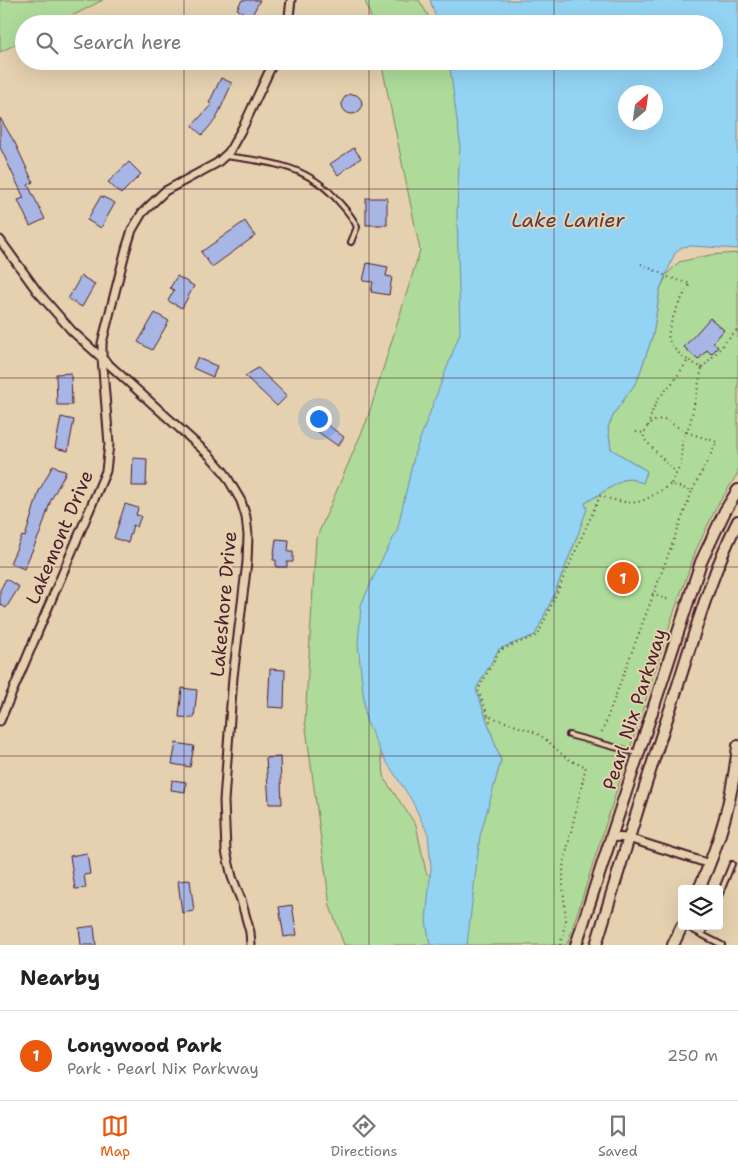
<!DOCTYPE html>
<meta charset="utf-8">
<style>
body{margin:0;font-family:"Shantell Sans",sans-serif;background:#f6f6f6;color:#222}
.controls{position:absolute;right:15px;bottom:15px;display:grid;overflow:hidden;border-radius:5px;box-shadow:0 5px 20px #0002}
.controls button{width:45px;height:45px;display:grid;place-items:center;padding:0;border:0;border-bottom:1px solid #e0e0e0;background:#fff;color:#222;font:25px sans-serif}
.compass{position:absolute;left:618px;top:85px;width:45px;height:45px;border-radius:50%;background:#fff;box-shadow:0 5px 20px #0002;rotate:29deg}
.you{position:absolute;left:318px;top:418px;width:18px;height:18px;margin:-12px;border:4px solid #fff;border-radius:50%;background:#1a73e8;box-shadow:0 0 0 8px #1a73e833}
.badge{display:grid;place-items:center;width:32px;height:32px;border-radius:50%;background:#ea580c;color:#fff;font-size:16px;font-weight:700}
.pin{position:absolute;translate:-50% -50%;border:2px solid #fff;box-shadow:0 1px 5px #0006}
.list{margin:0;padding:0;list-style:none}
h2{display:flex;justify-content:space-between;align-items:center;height:65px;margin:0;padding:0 20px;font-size:21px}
h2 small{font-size:16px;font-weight:400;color:#767676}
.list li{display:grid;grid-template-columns:32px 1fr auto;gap:15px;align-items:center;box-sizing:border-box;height:90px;padding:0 20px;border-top:1px solid #e0e0e0}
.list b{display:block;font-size:19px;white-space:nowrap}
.list p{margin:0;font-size:16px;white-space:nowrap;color:#767676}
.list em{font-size:16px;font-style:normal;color:#767676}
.icon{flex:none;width:28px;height:28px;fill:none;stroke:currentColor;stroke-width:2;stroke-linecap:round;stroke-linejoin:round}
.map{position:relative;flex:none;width:738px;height:945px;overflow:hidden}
.search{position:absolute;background:#fff;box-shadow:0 5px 20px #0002;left:15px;right:15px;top:15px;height:55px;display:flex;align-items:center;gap:12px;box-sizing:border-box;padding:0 18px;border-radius:28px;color:#767676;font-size:19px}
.sheet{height:155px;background:#fff}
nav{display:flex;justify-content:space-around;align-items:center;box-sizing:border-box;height:70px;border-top:1px solid #e0e0e0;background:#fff;font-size:14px;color:#767676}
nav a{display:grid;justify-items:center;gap:2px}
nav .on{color:#ea580c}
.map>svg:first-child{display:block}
.green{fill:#aedb99;stroke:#7c7d62}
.water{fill:#93d3f4;stroke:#768ba4;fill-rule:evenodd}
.building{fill:#a7b6e5;stroke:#4a1f2b}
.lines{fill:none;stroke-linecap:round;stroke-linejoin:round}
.lane-casing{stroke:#4a1f2b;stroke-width:8}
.street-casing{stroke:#4a1f2b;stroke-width:11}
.secondary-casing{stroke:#4a1f2b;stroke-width:14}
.path{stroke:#4a1f2b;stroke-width:2;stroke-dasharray:1 4;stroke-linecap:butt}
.lane{stroke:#e5d1af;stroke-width:4}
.street{stroke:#e5d1af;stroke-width:7}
.secondary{stroke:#e5d1af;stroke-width:10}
.grid{fill:none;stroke:#4a1f2b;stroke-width:1;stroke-opacity:0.55}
.labels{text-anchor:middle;stroke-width:4;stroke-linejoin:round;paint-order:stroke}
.street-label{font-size:19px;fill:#4a1f2b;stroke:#e5d1af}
.water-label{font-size:20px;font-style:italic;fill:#553a49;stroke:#e5d1af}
</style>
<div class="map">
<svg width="738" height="945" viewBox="0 0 738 945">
<rect width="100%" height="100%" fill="#e5d1af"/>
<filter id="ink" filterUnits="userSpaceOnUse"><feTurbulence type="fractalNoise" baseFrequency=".02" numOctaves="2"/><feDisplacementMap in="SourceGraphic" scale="10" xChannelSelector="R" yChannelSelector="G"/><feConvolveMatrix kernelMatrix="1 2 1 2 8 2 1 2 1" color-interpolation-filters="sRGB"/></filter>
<g filter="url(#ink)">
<g class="green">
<polygon points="0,0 103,0 56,24 24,24 24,40 0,52"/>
<polygon points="365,0 419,0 433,24 373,24"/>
<polygon points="381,61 467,61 476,267 456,382 368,677 385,780 416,825 426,872 457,906 501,761 476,689 499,649 535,634 553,597 577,537 585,503 623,480 630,479 643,482 647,471 611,449 608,427 615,412 637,381 653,335 660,289 666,277 641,266 642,263 667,274 679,262 710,255 738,253 738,473 717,506 696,550 672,618 567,945 344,945 330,906 305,721 316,539 367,420 420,250"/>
</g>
<path class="water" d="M430,0H738V249L692,246L682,247L675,253L660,289L653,335L637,381L615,412L608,427L611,449L647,471L643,483L630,479L623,480L585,503L587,509L577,537L553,597L535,635L499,649L476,689L501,761L480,836L467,945H430L426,921L431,867L428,834L411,799L382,755L366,720L358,644L361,605L378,567L397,531L415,452L460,333L457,211L460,142L449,61H714V24H438ZM626,92H656V122H626Z"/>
<g class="building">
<polygon points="242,0 260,0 251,17 237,9"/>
<polygon points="221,78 232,83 216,119 202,135 192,126 212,104 209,103"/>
<circle cx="352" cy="104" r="10"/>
<polygon points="0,118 15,143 33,182 28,185 45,219 30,226 18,200 24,198 0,147"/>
<polygon points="354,148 361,158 338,175 330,164"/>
<polygon points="129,162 141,174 121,194 108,182"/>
<polygon points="101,196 115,203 101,228 87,220"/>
<rect x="366" y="198" width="21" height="27"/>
<polygon points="245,221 255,236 212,267 201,252"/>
<polygon points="367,263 388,267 386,276 392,277 389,295 371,292 373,282 363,281"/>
<polygon points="81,276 95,284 82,307 68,299"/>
<polygon points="177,276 194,286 182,308 168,301 174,290 170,288"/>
<polygon points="155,313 169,321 152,350 138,342"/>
<polygon points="710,318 724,330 713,343 718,347 711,354 707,350 698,360 684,347"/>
<polygon points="197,358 217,366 213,377 193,368"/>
<polygon points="258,368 287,396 277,406 245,376"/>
<polygon points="71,373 72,405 57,405 56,374"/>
<polygon points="314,415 344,437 338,446 307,424"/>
<polygon points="61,417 74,420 68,451 55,448"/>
<polygon points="133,458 147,459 146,486 132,486"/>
<polygon points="53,465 66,472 51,500 41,531 24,569 10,563 22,536 25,537 39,491"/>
<polygon points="125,504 138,508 136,515 141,516 137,527 133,525 128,543 114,538"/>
<polygon points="276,539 289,540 288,552 293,552 293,562 287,562 287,567 276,567 276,560 273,560"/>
<polygon points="6,579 19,587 6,608 0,604 0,590"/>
<polygon points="270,669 285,670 284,708 268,707"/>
<polygon points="182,688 197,690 194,718 179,717"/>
<polygon points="176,743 194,746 190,767 172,764"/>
<polygon points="280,757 282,804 269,804 266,758"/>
<polygon points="172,780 186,782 185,792 171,790"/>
<polygon points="87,853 90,874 84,875 86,888 75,889 70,856"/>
<polygon points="190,880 194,911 182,913 178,881"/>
<polygon points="292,905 297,935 284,937 279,907"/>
<polygon points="94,926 96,945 81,945 79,928"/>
</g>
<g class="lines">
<g class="lane-casing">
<g id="lane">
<path d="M225,156C270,162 308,165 339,202C346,210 353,217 357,227L351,242"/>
<polyline points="569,735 637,753"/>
<polyline points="719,896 732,864"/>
<polyline points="685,926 722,945"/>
<polyline points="702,935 705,926"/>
</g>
</g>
<g class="street-casing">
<g id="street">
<polyline points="288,24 291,0"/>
<polyline points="0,240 37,291 72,331 210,456 224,472 241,501 246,517 248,535 247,562 233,677 224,801 226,851 232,877 241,900 250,932 251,945"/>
<polyline points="0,721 106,471 109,444 102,358 102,343 126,249 132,230 142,213 165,191 217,163 229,152 244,125 274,61"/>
<polyline points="611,837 628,838 710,864"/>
</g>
</g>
<g class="secondary-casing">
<g id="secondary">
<path d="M699,889C721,840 732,799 738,746"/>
<polyline points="576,945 701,562 725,511 738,490"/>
<path d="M596,945C622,859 649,773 677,688C695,632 711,574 738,521"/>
<polyline points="673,945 682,926"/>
</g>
</g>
<g class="path">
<path d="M641,264L668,277L690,284C683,295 665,328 669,340C672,348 681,356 688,360"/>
<polyline points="702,368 738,329"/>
<path d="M648,426L653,409L658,399L674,381L688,360L702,368L690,424L686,432L664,419C652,419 643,427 644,439L676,473"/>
<polyline points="636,432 644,433"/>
<polyline points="652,594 670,600"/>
<polyline points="488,716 491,724"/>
<polyline points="602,732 692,491 671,484 681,464 682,442 686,432 717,442 692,491"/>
<path d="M560,945L566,920L563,887V867L586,766C561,761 554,742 534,732L488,716L478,690L500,650L538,635L600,496C638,507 638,505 671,484"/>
</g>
<use href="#lane" class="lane"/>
<use href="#street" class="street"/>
<use href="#secondary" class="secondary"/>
</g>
</g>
<path class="grid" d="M184,0V24M369,0V24M554,0V24M184,61V945M369,61V945M554,61V945M0,189H738M0,378H738M0,567H738M0,756H738"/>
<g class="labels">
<g class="street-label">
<text transform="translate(59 537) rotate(-67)" y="7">Lakemont Drive</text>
<text transform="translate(223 604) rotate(-85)" y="7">Lakeshore Drive</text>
<text transform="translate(634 709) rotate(-72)" y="7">Pearl Nix Parkway</text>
</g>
<g class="water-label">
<text x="568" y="227">Lake Lanier</text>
</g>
</g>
</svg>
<div class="controls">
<button><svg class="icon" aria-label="layers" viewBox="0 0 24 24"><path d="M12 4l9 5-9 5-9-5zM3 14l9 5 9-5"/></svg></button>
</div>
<svg class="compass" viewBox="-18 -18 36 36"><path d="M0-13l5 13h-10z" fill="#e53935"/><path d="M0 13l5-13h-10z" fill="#767676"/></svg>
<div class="you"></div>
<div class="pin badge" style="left:623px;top:578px">1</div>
<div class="search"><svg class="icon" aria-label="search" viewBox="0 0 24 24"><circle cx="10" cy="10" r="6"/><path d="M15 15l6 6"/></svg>Search here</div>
</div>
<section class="sheet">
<h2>Nearby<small></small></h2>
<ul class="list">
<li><span class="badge">1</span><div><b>Longwood Park</b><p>Park · Pearl Nix Parkway</p></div><em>250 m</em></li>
</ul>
</section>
<nav>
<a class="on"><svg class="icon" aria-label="map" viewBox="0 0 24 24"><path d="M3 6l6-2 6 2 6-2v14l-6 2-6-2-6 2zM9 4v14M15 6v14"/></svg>Map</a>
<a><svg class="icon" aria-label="directions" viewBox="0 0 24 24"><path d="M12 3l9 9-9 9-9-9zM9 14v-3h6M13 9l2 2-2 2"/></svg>Directions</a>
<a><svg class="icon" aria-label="saved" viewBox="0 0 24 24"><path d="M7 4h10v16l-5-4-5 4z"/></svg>Saved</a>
</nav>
